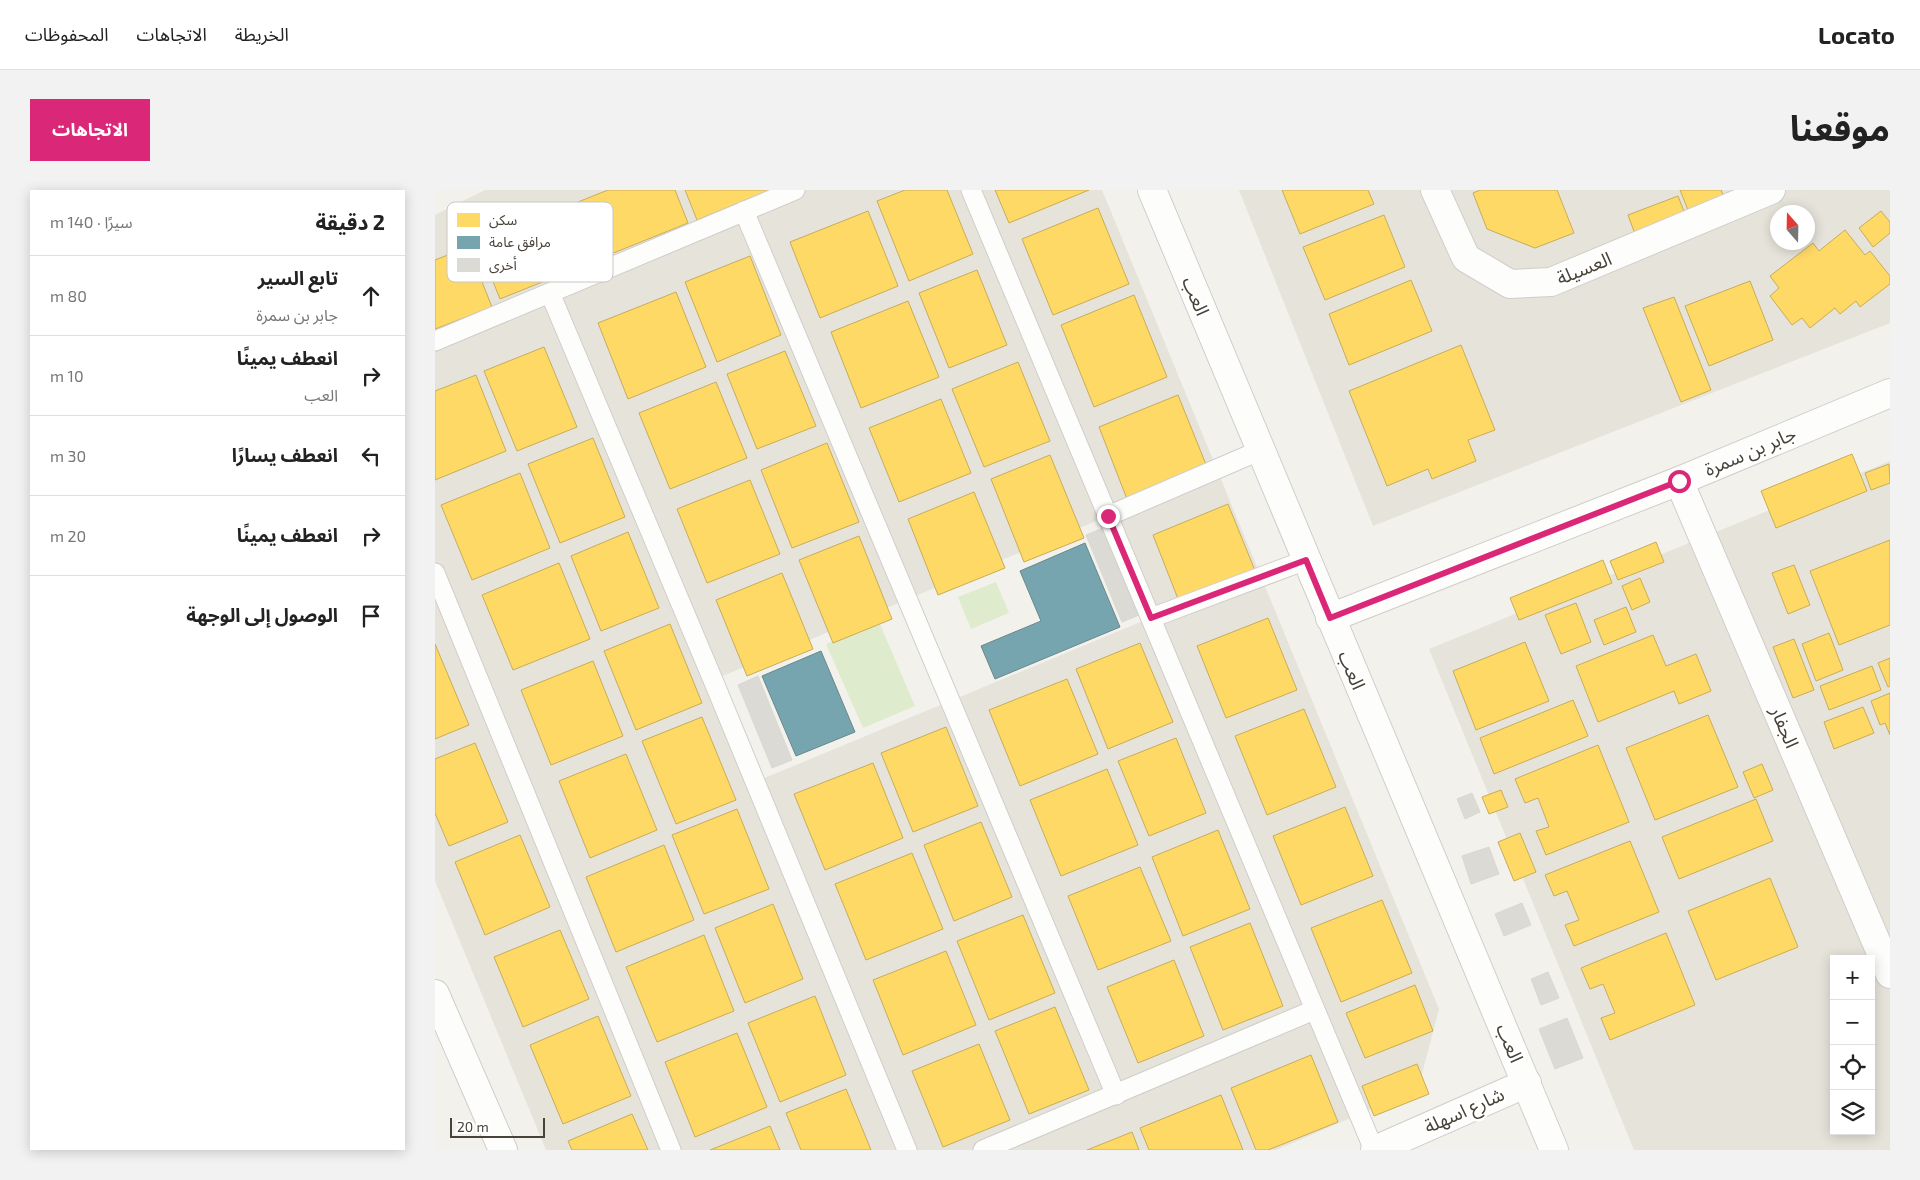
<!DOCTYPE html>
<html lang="ar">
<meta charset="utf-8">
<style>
body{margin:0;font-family:"Exo 2","Noto Sans Arabic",sans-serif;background:#f2f2f2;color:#222;direction:rtl}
.controls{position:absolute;right:15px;bottom:15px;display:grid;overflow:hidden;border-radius:0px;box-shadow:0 2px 12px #0003}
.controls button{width:45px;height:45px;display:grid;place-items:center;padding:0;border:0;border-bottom:1px solid #e0e0e0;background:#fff;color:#222;font:25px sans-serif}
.compass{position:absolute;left:1335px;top:15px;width:45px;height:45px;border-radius:50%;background:#fff;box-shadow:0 2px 12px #0003;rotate:340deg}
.scale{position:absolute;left:15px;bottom:12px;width:95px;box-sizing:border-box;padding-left:5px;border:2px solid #484338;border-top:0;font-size:14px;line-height:18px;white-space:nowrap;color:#484338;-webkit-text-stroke:4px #fff;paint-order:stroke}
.stop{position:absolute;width:15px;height:15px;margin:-11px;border:4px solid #db2777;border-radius:50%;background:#fff}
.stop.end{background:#db2777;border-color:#fff;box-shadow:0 1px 5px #0008}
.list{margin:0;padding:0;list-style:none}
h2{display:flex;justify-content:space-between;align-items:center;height:65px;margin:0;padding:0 20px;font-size:21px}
h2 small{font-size:16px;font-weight:400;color:#767676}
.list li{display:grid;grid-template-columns:32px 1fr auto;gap:15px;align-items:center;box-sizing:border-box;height:80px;padding:0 20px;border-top:1px solid #e0e0e0}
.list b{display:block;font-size:19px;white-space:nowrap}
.list p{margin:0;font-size:16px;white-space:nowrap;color:#767676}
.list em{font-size:16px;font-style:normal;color:#767676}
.icon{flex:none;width:28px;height:28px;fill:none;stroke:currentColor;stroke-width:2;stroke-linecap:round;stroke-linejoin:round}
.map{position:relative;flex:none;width:1455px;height:960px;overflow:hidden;direction:ltr;border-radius:0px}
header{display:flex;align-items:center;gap:30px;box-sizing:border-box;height:70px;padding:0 25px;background:#fff;border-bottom:1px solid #e0e0e0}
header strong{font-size:24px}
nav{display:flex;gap:28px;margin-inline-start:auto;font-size:18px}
.intro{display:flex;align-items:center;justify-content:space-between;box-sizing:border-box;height:120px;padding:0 30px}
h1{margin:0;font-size:35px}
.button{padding:12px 22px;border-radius:0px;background:#db2777;color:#fff;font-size:18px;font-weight:700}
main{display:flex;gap:30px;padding:0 30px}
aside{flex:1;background:#fff;border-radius:0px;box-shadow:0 2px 12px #0003}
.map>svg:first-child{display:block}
.residential{fill:#e5e3da;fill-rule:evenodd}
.pitch{fill:#deeccd}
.homes{fill:#ffd966;stroke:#c8ac58}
.public{fill:#76a5af;stroke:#68888b}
.building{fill:#dcdad4;stroke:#dad8d2}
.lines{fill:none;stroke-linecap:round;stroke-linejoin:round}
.service-casing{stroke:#d0ceca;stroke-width:21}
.minor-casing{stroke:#d0ceca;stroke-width:30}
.service{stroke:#fdfdfc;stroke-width:19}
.minor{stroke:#fdfdfc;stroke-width:28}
.route{stroke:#db2777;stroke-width:6}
.labels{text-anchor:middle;stroke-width:5;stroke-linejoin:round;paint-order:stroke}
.street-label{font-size:19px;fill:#484338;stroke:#fff}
.key{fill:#fff;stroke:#c8c7c3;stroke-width:1}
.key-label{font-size:14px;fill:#484338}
</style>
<header>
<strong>Locato</strong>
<nav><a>الخريطة</a><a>الاتجاهات</a><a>المحفوظات</a></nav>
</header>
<div class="intro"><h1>موقعنا</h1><a class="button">الاتجاهات</a></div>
<main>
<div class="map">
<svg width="1455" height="960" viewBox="0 0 1455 960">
<rect width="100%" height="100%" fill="#f2f1ec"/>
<g class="residential">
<path d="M50,0H667L1004,819L983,899L841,960H111L0,691V25ZM673,326L715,428L320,592L278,490Z"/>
<path d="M804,0H1455V133L938,336ZM1342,22H1372V52H1342Z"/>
<path d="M1455,271V960H1199L994,459ZM1399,769H1436V941H1399Z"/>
</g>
<g class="pitch">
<polygon points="561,392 574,423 536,439 523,407"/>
<polygon points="444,432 480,516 428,538 391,454"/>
</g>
<g class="homes">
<polygon points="173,0 240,0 253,33 166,68 143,12"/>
<polygon points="250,0 335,0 262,30"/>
<polygon points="470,0 512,0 538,64 474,91 442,11"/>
<polygon points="560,0 654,0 574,33"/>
<polygon points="847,0 933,0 939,14 865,44"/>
<polygon points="1045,0 1122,0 1139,43 1100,58 1052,39 1038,3"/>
<polygon points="1245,0 1286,0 1289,7 1253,20"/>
<polygon points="1243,6 1250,24 1200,44 1193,25"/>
<polygon points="135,17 157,72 65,109 43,54"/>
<polygon points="663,18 694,94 618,125 587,49"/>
<polygon points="433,21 463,96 385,128 355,52"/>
<polygon points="1446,21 1455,32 1455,43 1438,57 1424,38"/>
<polygon points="949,25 970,77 890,110 868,57"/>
<polygon points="1410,40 1430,65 1435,61 1455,86 1455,94 1425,117 1421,111 1405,124 1400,118 1375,138 1367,128 1357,135 1335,106 1344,98 1335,86 1378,53 1384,61"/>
<polygon points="33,57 57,117 0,139 0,70"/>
<polygon points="315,66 346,145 282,172 250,92"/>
<polygon points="542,80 572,155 514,178 484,103"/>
<polygon points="976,90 997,141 914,175 894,124"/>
<polygon points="1315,91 1338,150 1274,176 1250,116"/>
<polygon points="241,102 271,177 193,209 163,133"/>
<polygon points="699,105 732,187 659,217 626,135"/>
<polygon points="1239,107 1276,200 1246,212 1208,118"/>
<polygon points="473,111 504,187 426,218 396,142"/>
<polygon points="1026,155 1060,240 1033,250 1041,271 997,289 993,279 952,296 914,201"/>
<polygon points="109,157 142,237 82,261 49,181"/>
<polygon points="350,161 381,236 322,259 292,184"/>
<polygon points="583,172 615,251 549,277 517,199"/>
<polygon points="41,185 71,261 0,290 0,201"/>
<polygon points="281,192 312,268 235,299 204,223"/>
<polygon points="743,205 772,277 692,309 664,237"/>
<polygon points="506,209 536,283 464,312 434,238"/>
<polygon points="158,248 190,327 125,353 93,274"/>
<polygon points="392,253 424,332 357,358 326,280"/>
<polygon points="1417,264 1432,301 1341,338 1326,301"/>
<polygon points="615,265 649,348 589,372 556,289"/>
<polygon points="1454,274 1455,293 1436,300 1430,283"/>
<polygon points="85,283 115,358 37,390 6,315"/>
<polygon points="315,290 345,364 272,393 242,319"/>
<polygon points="539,302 570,378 503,405 473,329"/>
<polygon points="793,314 821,383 745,414 718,345"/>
<polygon points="193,342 224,418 166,441 136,366"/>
<polygon points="424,346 457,429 398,453 364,370"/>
<polygon points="1455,350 1455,435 1404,455 1375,381"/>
<polygon points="1221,352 1229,372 1183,390 1175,371"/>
<polygon points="1168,370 1177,393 1084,430 1075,408"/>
<polygon points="124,373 155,449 78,480 47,405"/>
<polygon points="1359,375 1375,415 1353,424 1337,383"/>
<polygon points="347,383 378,459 312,486 281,410"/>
<polygon points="1205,388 1215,412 1197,420 1187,396"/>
<polygon points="1141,413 1156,452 1126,464 1110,425"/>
<polygon points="1191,417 1201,442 1169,455 1159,430"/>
<polygon points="833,428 862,500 791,528 762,456"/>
<polygon points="235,434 267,513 201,540 169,461"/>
<polygon points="1394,443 1408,480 1381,491 1367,454"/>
<polygon points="1218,445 1231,476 1261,464 1276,501 1244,514 1239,501 1163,532 1141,476"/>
<polygon points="1359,449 1379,500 1358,508 1338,457"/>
<polygon points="1090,452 1114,511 1041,540 1018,481"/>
<polygon points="705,453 738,532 673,559 641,479"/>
<polygon points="0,454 34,535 0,549"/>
<polygon points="1455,468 1455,496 1453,497 1443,473"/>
<polygon points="158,471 188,546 116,575 86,500"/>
<polygon points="1437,476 1446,500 1394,520 1385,496"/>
<polygon points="632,489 663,564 585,596 554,520"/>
<polygon points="1455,503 1455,545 1450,533 1445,535 1436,511"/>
<polygon points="1138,510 1153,546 1059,584 1045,548"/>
<polygon points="1428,517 1439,543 1399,559 1389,532"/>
<polygon points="869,519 901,597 832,625 800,546"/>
<polygon points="1273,525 1303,597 1220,630 1191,558"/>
<polygon points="267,527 301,610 241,634 207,551"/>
<polygon points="511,537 543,616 478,642 446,563"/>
<polygon points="741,548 771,623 714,646 683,571"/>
<polygon points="40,553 73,632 14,656 0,623 0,569"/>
<polygon points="1163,555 1194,632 1111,665 1101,641 1114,637 1103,608 1090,613 1080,589"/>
<polygon points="191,564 222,640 155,668 124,591"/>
<polygon points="438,573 468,648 390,680 359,604"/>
<polygon points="1327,574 1338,600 1319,608 1308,582"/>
<polygon points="672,579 703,655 626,686 595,610"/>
<polygon points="1066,600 1073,617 1054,624 1047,607"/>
<polygon points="1321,609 1338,651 1244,689 1227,647"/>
<polygon points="910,617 938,686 866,715 838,646"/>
<polygon points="302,619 334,699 269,724 237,645"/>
<polygon points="546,632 577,707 519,731 489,655"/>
<polygon points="783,640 815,719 748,746 717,667"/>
<polygon points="1085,643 1101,682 1079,691 1063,652"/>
<polygon points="85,645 115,717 50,745 20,672"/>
<polygon points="1195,651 1224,722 1139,756 1130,735 1144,730 1132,701 1119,706 1110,685"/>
<polygon points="229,655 259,730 181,762 151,687"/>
<polygon points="477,663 508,739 431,770 400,694"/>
<polygon points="705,677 736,751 663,780 633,706"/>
<polygon points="1335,688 1363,757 1281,790 1253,721"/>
<polygon points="947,710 977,783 906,812 876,738"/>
<polygon points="338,714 368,789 310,813 280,738"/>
<polygon points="588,725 620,803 554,830 522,751"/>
<polygon points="815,733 848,816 788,840 755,757"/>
<polygon points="125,740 154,809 88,837 59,767"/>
<polygon points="1231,743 1260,815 1175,850 1166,828 1180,823 1168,794 1155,799 1146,778"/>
<polygon points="269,745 299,821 222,852 191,777"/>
<polygon points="511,761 541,835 468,865 438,790"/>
<polygon points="739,770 769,846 703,873 672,797"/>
<polygon points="980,795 998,841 930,868 911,823"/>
<polygon points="380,806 411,885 345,912 313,833"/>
<polygon points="620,817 654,900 594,924 560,841"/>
<polygon points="163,826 196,906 128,934 95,855"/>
<polygon points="302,843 332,917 260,947 230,872"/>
<polygon points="544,854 575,930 508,957 477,881"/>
<polygon points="876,865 903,932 833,960 821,960 796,898"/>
<polygon points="982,874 994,904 939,926 927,896"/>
<polygon points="411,899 436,960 366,960 351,923"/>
<polygon points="786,905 808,960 714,960 705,938"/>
<polygon points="197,924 213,960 137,960 133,951"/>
<polygon points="335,936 345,960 275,960"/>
<polygon points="697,942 704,960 652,960"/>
</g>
<g class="public">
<polygon points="650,353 685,437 560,489 546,456 606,431 585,381"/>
<polygon points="386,461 420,542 361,566 327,486"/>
</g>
<g class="building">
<polygon points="668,338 704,425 687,432 651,345"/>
<polygon points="323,486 357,570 337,578 303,495"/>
<polygon points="1037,603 1045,622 1030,629 1022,609"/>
<polygon points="1054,657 1064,684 1036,694 1027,666"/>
<polygon points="1087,713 1096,735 1069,746 1060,724"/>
<polygon points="1113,782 1124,808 1106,815 1096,789"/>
<polygon points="1132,828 1148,868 1120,879 1104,839"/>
</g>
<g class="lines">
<g class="service-casing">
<g id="service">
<polyline points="536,0 939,960"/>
<polyline points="309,21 681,905"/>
<polyline points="115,103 278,490 472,960"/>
<polyline points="0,151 360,0"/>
<polyline points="673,326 826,260"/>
<polyline points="0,383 236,960"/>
<polyline points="716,428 871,370"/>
<polyline points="548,960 879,820"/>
</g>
</g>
<g class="minor-casing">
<g id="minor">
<polyline points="717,0 1119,960"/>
<polyline points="1000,0 1031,68 1075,94 1116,92 1336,0"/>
<polyline points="1244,291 1455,784"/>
<polyline points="895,428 1244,291 1455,203"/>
<polyline points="0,804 68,960"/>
<polyline points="940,960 1092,893"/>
</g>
</g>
<use href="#service" class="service"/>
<use href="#minor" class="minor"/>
</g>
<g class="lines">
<polyline class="route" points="673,326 716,428 871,370 895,428 1244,291"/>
</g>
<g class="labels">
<g class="street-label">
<text transform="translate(1149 78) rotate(-22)" y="7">العسيلة</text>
<text transform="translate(761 106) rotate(67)" y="7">العب</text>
<text transform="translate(1315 261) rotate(-23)" y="7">جابر بن سمرة</text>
<text transform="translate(917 480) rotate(67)" y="7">العب</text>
<text transform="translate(1350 537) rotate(67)" y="7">الجفار</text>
<text transform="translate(1075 853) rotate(67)" y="7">العب</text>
<text transform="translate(1029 920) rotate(-24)" y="7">شارع اسهلة</text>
</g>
</g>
<rect x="12" y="12" width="166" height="80" rx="8" class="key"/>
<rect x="22" y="23" width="23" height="14" fill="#ffd966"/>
<rect x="22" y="46" width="23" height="13" fill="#76a5af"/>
<rect x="22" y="68" width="23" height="14" fill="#dcdad4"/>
<g class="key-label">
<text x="54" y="35">سكن</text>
<text x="54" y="57">مرافق عامة</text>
<text x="54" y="80">أخرى</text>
</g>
</svg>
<div class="controls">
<button>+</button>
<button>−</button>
<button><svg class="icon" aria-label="locate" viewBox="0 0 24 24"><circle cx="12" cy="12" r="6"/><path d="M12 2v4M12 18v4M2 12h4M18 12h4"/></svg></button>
<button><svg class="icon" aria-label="layers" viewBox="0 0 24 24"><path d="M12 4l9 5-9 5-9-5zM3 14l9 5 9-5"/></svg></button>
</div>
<svg class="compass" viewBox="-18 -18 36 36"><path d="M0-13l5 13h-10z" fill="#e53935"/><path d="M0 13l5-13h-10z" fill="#767676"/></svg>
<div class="scale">20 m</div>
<div class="stop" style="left:1244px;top:291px"></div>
<div class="stop end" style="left:673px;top:326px"></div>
</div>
<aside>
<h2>2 دقيقة<small>سيرًا · 140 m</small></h2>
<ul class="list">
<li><svg class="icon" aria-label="ahead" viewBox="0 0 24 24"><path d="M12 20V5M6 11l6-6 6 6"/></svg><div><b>تابع السير</b><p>جابر بن سمرة</p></div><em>80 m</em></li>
<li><svg class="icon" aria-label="right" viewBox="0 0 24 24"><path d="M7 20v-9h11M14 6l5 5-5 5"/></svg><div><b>انعطف يمينًا</b><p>العب</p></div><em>10 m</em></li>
<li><svg class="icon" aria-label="left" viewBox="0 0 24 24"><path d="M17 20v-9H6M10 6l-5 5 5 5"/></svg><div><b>انعطف يسارًا</b></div><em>30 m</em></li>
<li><svg class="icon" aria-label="right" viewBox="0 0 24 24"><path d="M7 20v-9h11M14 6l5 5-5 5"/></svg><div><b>انعطف يمينًا</b></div><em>20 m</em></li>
<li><svg class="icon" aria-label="arrive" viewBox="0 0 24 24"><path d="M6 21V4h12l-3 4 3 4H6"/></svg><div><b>الوصول إلى الوجهة</b></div></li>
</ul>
</aside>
</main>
